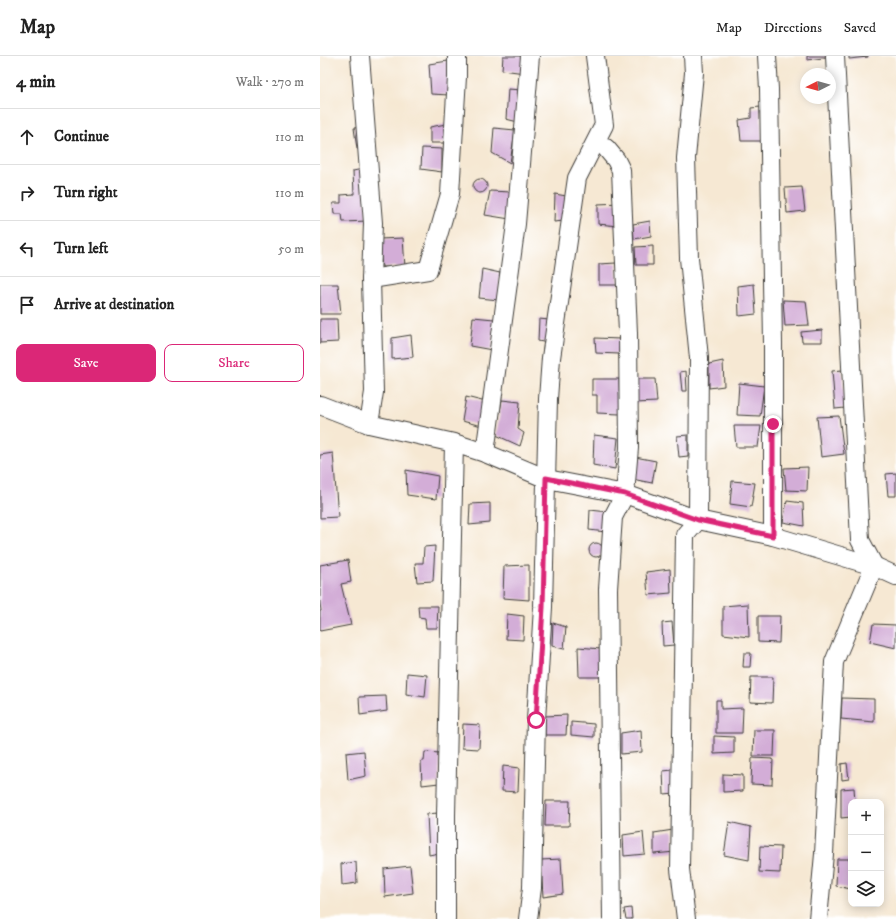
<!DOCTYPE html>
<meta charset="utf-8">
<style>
body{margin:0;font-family:"IM FELL DW Pica",serif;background:#f2f2f2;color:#222}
.controls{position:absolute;right:12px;bottom:12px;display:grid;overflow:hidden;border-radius:8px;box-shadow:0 2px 10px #0003}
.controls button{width:36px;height:36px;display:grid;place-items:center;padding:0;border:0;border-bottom:1px solid #e0e0e0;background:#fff;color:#222;font:20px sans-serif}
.compass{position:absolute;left:480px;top:12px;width:36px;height:36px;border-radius:50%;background:#fff;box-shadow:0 2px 10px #0003;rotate:264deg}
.stop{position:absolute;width:12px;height:12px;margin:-9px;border:3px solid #db2777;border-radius:50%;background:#fff}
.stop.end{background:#db2777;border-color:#fff;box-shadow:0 1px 4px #0008}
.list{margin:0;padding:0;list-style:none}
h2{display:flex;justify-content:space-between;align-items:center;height:52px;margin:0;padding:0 16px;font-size:17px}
h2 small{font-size:13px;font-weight:400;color:#767676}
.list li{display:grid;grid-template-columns:26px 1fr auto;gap:12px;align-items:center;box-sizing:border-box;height:56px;padding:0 16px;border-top:1px solid #e0e0e0}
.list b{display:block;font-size:15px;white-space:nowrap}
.list em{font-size:13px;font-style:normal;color:#767676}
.actions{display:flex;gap:8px;padding:12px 16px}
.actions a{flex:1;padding:9px 0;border:1px solid #db2777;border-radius:8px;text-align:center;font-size:14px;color:#db2777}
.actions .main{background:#db2777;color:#fff}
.icon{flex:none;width:22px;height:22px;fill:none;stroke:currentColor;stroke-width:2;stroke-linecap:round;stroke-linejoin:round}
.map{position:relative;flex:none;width:576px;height:863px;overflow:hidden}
header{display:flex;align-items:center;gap:24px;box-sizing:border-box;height:56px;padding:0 20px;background:#fff;border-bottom:1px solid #e0e0e0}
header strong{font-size:19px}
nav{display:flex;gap:22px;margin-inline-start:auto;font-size:14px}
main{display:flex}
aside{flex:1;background:#fff}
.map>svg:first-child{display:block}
.building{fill:#d3add7}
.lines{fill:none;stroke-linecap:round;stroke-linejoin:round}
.minor-casing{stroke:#3d3b37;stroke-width:20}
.minor{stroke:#fff;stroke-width:18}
.route{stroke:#db2777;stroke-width:5}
</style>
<header>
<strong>Map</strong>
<nav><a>Map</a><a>Directions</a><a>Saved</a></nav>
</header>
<main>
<aside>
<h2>4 min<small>Walk · 270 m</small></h2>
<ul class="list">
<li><svg class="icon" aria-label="ahead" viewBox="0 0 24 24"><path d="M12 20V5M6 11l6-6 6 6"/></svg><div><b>Continue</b></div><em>110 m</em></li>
<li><svg class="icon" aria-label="right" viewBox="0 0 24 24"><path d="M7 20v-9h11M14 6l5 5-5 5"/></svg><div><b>Turn right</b></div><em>110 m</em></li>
<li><svg class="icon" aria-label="left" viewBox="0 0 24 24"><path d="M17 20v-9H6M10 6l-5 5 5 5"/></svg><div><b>Turn left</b></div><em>50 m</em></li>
<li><svg class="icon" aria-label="arrive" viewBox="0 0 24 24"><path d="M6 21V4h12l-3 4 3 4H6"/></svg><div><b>Arrive at destination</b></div></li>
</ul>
<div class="actions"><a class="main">Save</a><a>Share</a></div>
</aside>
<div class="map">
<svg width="576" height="863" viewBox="0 0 576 863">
<rect width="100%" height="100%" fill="#fff"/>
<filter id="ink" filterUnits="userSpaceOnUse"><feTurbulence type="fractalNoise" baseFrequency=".025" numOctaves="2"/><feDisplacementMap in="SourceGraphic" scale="8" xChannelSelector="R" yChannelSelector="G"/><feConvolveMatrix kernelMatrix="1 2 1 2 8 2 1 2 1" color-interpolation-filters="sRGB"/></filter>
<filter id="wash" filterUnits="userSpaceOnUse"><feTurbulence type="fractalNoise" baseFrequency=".012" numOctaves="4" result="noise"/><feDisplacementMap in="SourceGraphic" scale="16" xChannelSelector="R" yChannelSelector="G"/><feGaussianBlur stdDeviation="0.9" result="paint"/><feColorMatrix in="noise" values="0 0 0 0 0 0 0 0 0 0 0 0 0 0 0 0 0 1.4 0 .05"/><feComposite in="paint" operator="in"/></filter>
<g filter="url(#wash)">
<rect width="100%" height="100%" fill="#f6e8d3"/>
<g id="blocks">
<g class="building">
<polygon points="183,0 207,0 205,17 182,14"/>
<polygon points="487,0 511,0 511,1 487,4"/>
<polygon points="529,0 548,0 548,1 529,3"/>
<polygon points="128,5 129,39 111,38 109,8"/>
<polygon points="188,33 201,34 198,66 186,63"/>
<polygon points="440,51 442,85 421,85 419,64 431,62 431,52"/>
<polygon points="126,68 128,87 110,87 110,71"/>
<polygon points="41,71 44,93 37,93 34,72"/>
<polygon points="174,72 195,74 190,107 172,97"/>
<polygon points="102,92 122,93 122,116 101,113"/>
<polygon points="43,113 47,165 23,166 22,158 14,158 13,147 21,147 21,139 34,138 33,115"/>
<circle cx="160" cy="130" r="7"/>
<polygon points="482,131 485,155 467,157 465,132"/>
<polygon points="170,135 191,136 190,163 165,159"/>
<polygon points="235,138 246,140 244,165 234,166"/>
<polygon points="300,147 298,170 278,168 278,148"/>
<polygon points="330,165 331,180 314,183 313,168"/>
<polygon points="83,182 85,211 62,211 59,183"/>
<polygon points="333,190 333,209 316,209 315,191"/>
<polygon points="296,207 298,229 279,229 279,208"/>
<polygon points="162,213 180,217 179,244 159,242"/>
<polygon points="0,228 18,228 21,258 0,258"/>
<polygon points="434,228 436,258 419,260 418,230"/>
<polygon points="463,244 486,245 489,269 465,270"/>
<polygon points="153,261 174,263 172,294 150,290"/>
<polygon points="0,263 17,263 18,286 0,287"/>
<polygon points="219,263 229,264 228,287 218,285"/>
<polygon points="502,274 502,286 482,286 481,276"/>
<polygon points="91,279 93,301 72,303 72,282"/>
<polygon points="275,282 300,283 299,298 276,297"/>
<polygon points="403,305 404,330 389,332 389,308"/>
<polygon points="522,314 525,352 515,353 512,315"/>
<polygon points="366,315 367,335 362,335 360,316"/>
<polygon points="272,323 299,323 300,358 277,357 277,339 272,339"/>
<polygon points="316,323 335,323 337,346 315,347"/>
<polygon points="419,327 444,330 440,360 417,359"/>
<polygon points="146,341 166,346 162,370 142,365"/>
<polygon points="182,344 200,346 198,373 204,377 200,390 176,379"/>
<polygon points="519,360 524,398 501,401 497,361"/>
<polygon points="414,370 441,370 438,391 416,391"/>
<polygon points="274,379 298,382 295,413 273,409"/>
<polygon points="368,379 368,400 359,401 357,380"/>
<polygon points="13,397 18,461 0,462 0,399"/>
<polygon points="315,401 336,405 332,427 312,423"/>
<polygon points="488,411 487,435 466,434 464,412"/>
<polygon points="86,414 118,420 116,443 87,439"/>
<polygon points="576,417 576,440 568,440 566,418"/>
<polygon points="412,425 435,427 431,451 410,448"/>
<polygon points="467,445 483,447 484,470 463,466"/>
<polygon points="170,447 170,467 149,469 150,448"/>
<polygon points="270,454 288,456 286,476 269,474"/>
<circle cx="276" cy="494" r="7"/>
<polygon points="115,490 113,525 97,526 95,507 103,507 104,491"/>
<polygon points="28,504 31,526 21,528 31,569 0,575 0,555 1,555 0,547 0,509"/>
<polygon points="209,509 209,544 183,542 184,510"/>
<polygon points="350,513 351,537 328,539 326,516"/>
<polygon points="428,548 429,581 403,578 403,550"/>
<polygon points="98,550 118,550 117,572 106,572 105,562 99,561"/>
<polygon points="187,558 204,560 203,584 186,583"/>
<polygon points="438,560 460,560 459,587 438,586"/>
<polygon points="352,566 354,589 343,590 342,567"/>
<polygon points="233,567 246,571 244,593 232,590"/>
<polygon points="553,568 576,569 576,592 550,586"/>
<polygon points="258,591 281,593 282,621 259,621"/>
<polygon points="424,597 431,597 430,611 423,611"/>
<polygon points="87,617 107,619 105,641 86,638"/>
<polygon points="431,621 453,621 452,647 430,646"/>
<polygon points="66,640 67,655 40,659 39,641"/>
<polygon points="522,642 554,643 554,666 521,663"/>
<polygon points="396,644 401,644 401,653 423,652 422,677 396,677"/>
<polygon points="247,659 246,679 225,679 225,660"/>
<polygon points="251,666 274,668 274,681 251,679"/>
<polygon points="143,668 160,669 159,693 142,692"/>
<polygon points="321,674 322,696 301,698 301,677"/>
<polygon points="434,674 455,674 454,700 433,700"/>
<polygon points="394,680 414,681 414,697 394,698"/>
<polygon points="44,695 46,720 28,724 26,697"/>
<polygon points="105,696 120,697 119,727 102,729 101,705 104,705"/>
<polygon points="432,702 453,703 452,729 431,728"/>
<polygon points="527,707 529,723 522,724 521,708"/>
<polygon points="183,710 199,712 198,736 182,735"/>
<polygon points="353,714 355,737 344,738 343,715"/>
<polygon points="403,718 423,719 423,735 403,736"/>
<polygon points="534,732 535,746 531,746 531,761 521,762 521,733"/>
<polygon points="226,745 250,745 249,770 225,770"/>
<polygon points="118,757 119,797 109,799 107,758"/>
<polygon points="409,766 431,771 429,804 404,799"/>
<polygon points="353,774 355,796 334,798 334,777"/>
<polygon points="323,776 325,798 304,800 303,779"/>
<polygon points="440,790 461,791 460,817 439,816"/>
<polygon points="241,803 243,838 223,841 221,804"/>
<polygon points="517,803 531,803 531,833 516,830"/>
<polygon points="36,806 37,827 22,829 21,808"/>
<polygon points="90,810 93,837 65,841 64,813"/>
<polygon points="311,852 312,863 306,863 304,853"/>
</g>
</g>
</g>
<g filter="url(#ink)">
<use href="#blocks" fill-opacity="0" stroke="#3d3b37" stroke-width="1"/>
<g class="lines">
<g class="minor-casing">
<g id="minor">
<polyline points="40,0 53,167 51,223 54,336 49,368"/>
<polyline points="447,0 449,33 453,288 453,480"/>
<polyline points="286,92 296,104 301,114 308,277 309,392 305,438 293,461 288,533 292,863"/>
<polyline points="51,223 108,214 130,138 137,21 137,0"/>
<polyline points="0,349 49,368 134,387 165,397 227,423 305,438 378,464 453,480 554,510 576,520"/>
<polyline points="165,397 196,168 210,0"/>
<polyline points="126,863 126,759 134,387"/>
<polyline points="208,863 212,832 216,664 223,551 228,343 231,302 257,122 284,69 275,0"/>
<polyline points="366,863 360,813 365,479 378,464 379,302 369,202 366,102 374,17 373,0"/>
<polyline points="498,863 504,798 514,606 554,510 540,484 515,0"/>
</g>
</g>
<use href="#minor" class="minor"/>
</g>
</g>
<g class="lines" filter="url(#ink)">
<polyline class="route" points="216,664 223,551 226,422 305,438 378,464 453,480 453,368"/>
</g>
</svg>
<div class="controls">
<button>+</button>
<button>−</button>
<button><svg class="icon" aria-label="layers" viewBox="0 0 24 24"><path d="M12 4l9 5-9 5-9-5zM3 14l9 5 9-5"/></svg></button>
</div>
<svg class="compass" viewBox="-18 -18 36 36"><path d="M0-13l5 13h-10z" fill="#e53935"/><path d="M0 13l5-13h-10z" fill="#767676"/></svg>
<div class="stop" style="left:216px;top:664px"></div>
<div class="stop end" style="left:453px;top:368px"></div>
</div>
</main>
